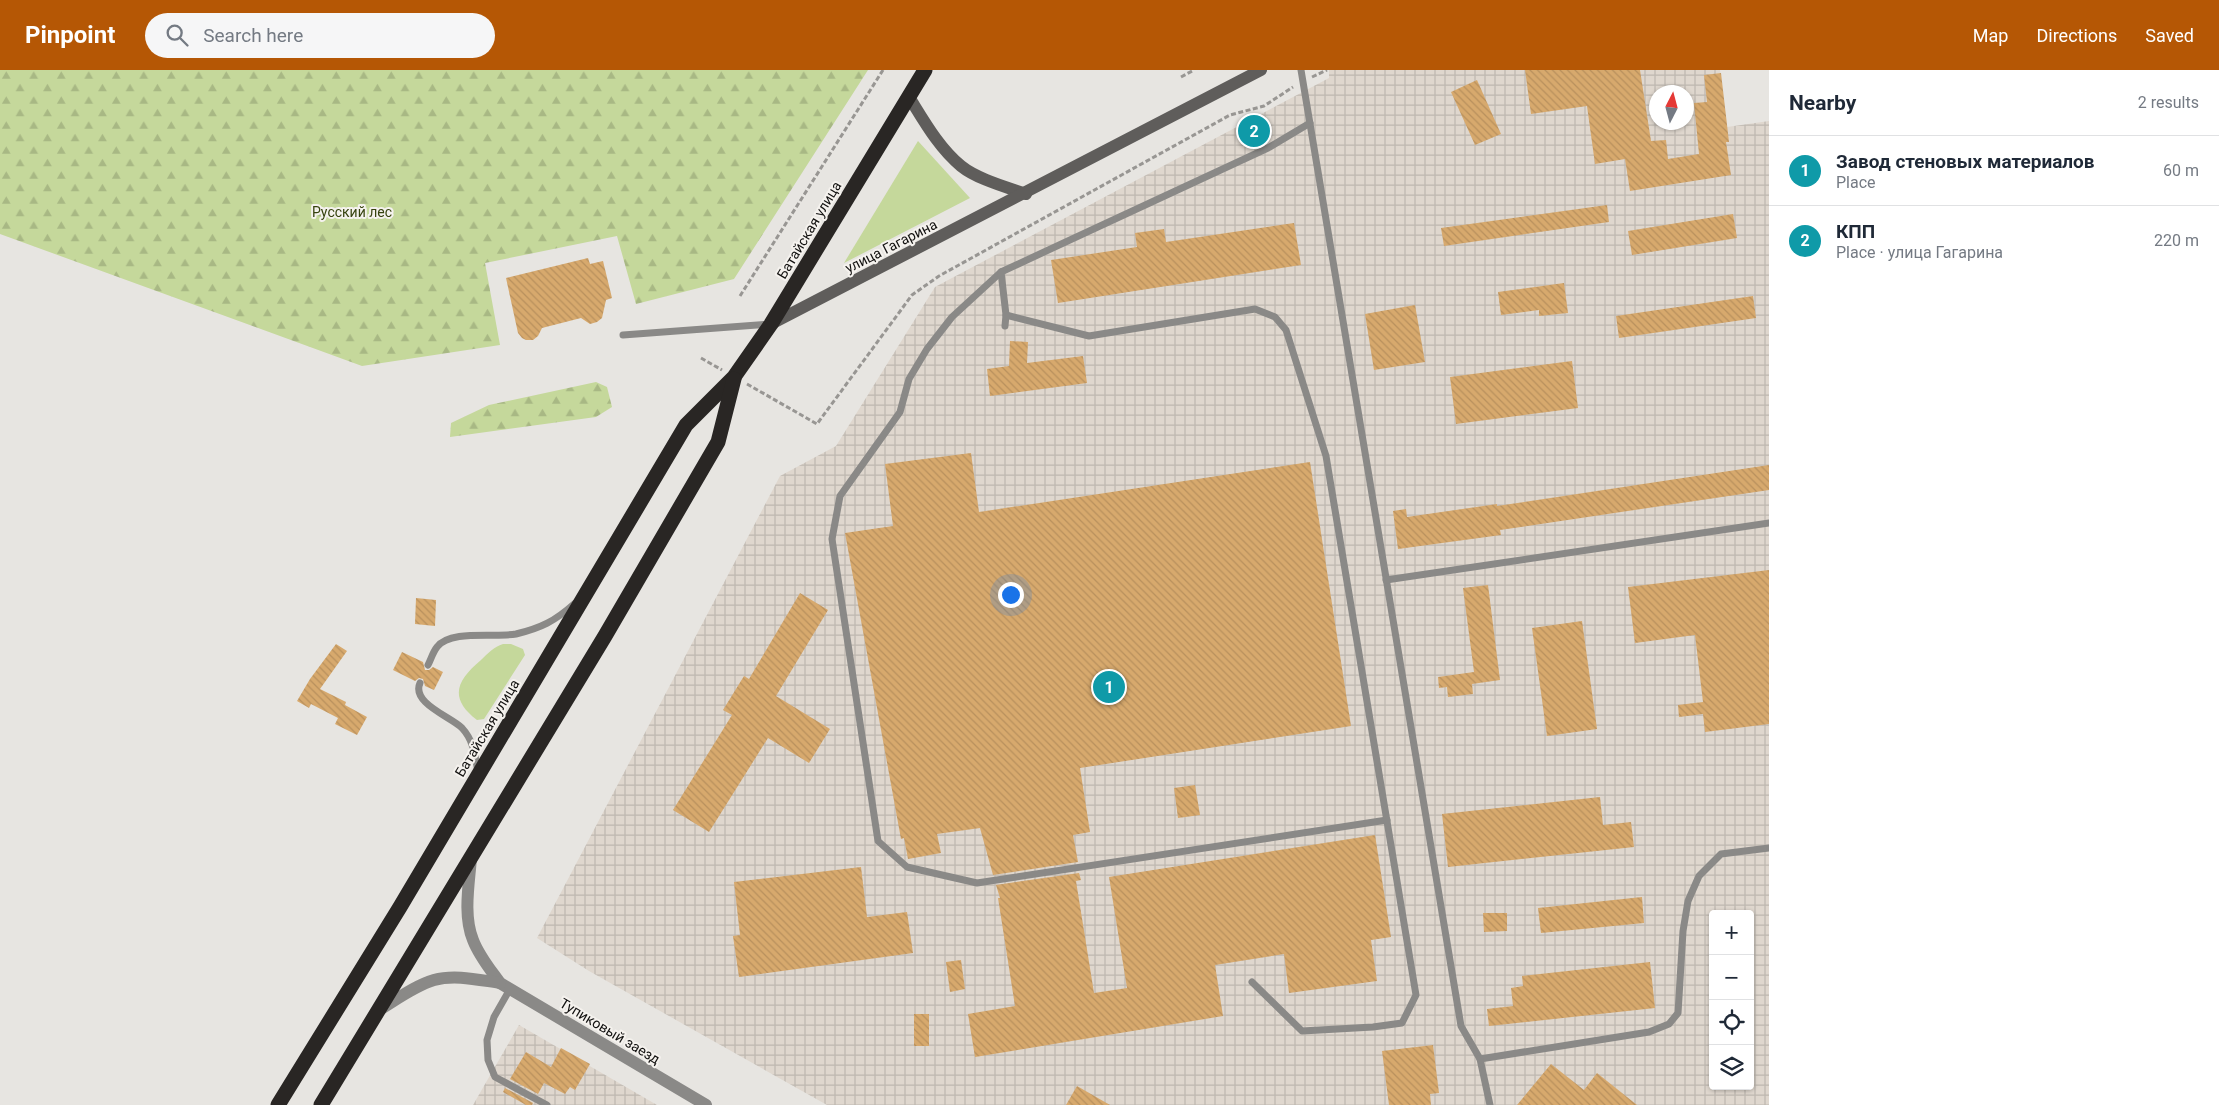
<!DOCTYPE html>
<meta charset="utf-8">
<style>
body{margin:0;font-family:Roboto,sans-serif;background:#f6f6f7;color:#1f2937}
.controls{position:absolute;right:15px;bottom:15px;display:grid;overflow:hidden;border-radius:5px;box-shadow:0 1px 4px #0004}
.controls button{width:45px;height:45px;display:grid;place-items:center;padding:0;border:0;border-bottom:1px solid #e0e1e3;background:#fff;color:#1f2937;font:25px sans-serif}
.compass{position:absolute;left:1649px;top:15px;width:45px;height:45px;border-radius:50%;background:#fff;box-shadow:0 1px 4px #0004;rotate:6deg}
.you{position:absolute;left:1010px;top:524px;width:18px;height:18px;margin:-12px;border:4px solid #fff;border-radius:50%;background:#1a73e8;box-shadow:0 0 0 8px #1a73e833}
.badge{display:grid;place-items:center;width:32px;height:32px;border-radius:50%;background:#b55705;color:#fff;font-size:16px;font-weight:700}
.pin{position:absolute;translate:-50% -50%;border:2px solid #fff;box-shadow:0 1px 5px #0006}
.list{margin:0;padding:0;list-style:none}
h2{display:flex;justify-content:space-between;align-items:center;height:65px;margin:0;padding:0 20px;font-size:21px}
h2 small{font-size:16px;font-weight:400;color:#747a83}
.list li{display:grid;grid-template-columns:32px 1fr auto;gap:15px;align-items:center;box-sizing:border-box;height:70px;padding:0 20px;border-top:1px solid #e0e1e3}
.list b{display:block;font-size:19px;white-space:nowrap}
.list p{margin:0;font-size:16px;white-space:nowrap;color:#747a83}
.list em{font-size:16px;font-style:normal;color:#747a83}
.icon{flex:none;width:28px;height:28px;fill:none;stroke:currentColor;stroke-width:2;stroke-linecap:round;stroke-linejoin:round}
.map{position:relative;flex:none;width:1769px;height:1035px;overflow:hidden}
header{display:flex;align-items:center;gap:30px;box-sizing:border-box;height:70px;padding:0 25px;background:#b55705;color:#fff}
header strong{font-size:24px}
nav{display:flex;gap:28px;margin-inline-start:auto;font-size:18px}
.search{width:350px;height:45px;background:#f6f6f7;display:flex;align-items:center;gap:12px;box-sizing:border-box;padding:0 18px;border-radius:28px;color:#747a83;font-size:19px}
main{display:flex}
aside{flex:1;background:#fff}
.map>svg:first-child{display:block}
.industrial{fill:url(#industrial-grid);fill-rule:evenodd}
.green{fill:#c5d89b}
.forest{fill:url(#forest-firs)}
.building{fill:url(#building-back-hatch)}
.lines{fill:none;stroke-linecap:round;stroke-linejoin:round}
.path{stroke:#989693;stroke-width:3;stroke-dasharray:5 2.5;stroke-linecap:butt}
.lane{stroke:#8a8987;stroke-width:7}
.street{stroke:#8a8987;stroke-width:12}
.secondary{stroke:#5f5d5b;stroke-width:12}
.highway{stroke:#292624;stroke-width:15}
.labels{text-anchor:middle;stroke-width:4;stroke-linejoin:round;paint-order:stroke}
.park-label{font-size:14px;fill:#36420e;stroke:#f5f2ee}
.street-label{font-size:14px;fill:#11100f;stroke:#f5f2ee}
</style>
<header>
<strong>Pinpoint</strong>
<div class="search"><svg class="icon" aria-label="search" viewBox="0 0 24 24"><circle cx="10" cy="10" r="6"/><path d="M15 15l6 6"/></svg>Search here</div>
<nav><a>Map</a><a>Directions</a><a>Saved</a></nav>
</header>
<main>
<div class="map">
<svg width="1769" height="1035" viewBox="0 0 1769 1035">
<defs>
<pattern id="industrial-grid" width="8" height="8" patternUnits="userSpaceOnUse" patternTransform="scale(1.25)"><rect width="8" height="8" fill="#dfd7ce"/><path d="M0 4h8M4 0v8" fill="none" stroke="#beb8b0"/></pattern>
<pattern id="forest-firs" width="22" height="20" patternUnits="userSpaceOnUse" patternTransform="scale(1.25)"><rect width="22" height="20" fill="#c5d89b"/><path d="M5 1l3.5 6h-7zM16 11l3.5 6h-7z" fill="#a8b884"/></pattern>
<pattern id="building-back-hatch" width="6" height="6" patternUnits="userSpaceOnUse" patternTransform="scale(1.25)"><rect width="6" height="6" fill="#d7a96d"/><path d="M-1 5l2 2M0 0l6 6M5-1l2 2" fill="none" stroke="#b8905d"/></pattern>
</defs>
<rect width="100%" height="100%" fill="#e7e5e1"/>
<g class="industrial">
<path d="M1329,0H1720L1727,57L1769,51V1035H827L589,901L537,868L780,406L836,376L935,217L1329,8ZM1656,22H1686V52H1656ZM1713,844H1750V1016H1713Z"/>
<polygon points="519,955 657,1035 473,1035"/>
</g>
<g class="green">
<polygon points="918,71 970,128 844,193"/>
<path d="M503,574H511L523,579L525,585L484,649L477,650C448,628 457,610 481,590C488,583 494,577 503,574Z"/>
</g>
<g class="forest">
<polygon points="0,0 868,0 734,209 636,234 617,166 485,193 500,275 362,296 0,164"/>
<polygon points="596,312 607,317 612,337 596,347 450,367 451,353 489,335"/>
</g>
<g class="building">
<polygon points="1525,0 1640,0 1651,71 1666,70 1668,89 1699,84 1694,33 1707,32 1704,5 1721,3 1729,72 1726,72 1731,105 1630,121 1625,89 1595,94 1587,36 1531,44"/>
<polygon points="1477,10 1501,64 1475,75 1451,22"/>
<polygon points="1255,48 1266,67 1254,73 1243,54"/>
<polygon points="1607,135 1609,152 1444,176 1441,158"/>
<polygon points="1733,144 1737,168 1632,185 1628,161"/>
<polygon points="1294,153 1301,195 1058,233 1051,190 1137,177 1135,163 1164,159 1166,172"/>
<polygon points="588,188 590,194 603,191 612,228 606,230 602,248 597,252 590,254 581,248 542,258 538,266 533,270 526,270 522,268 518,263 506,208"/>
<polygon points="1564,213 1568,243 1539,246 1539,240 1501,245 1498,222"/>
<polygon points="1753,226 1756,248 1619,268 1616,246"/>
<polygon points="1415,235 1425,292 1374,300 1365,244"/>
<polygon points="1010,271 1028,272 1027,293 1083,286 1087,313 990,326 987,299 1009,296"/>
<polygon points="1572,291 1578,338 1456,354 1450,307"/>
<polygon points="971,383 979,442 1310,392 1351,656 1080,698 1090,762 1073,765 1078,792 993,805 980,758 937,764 941,783 908,789 904,768 901,769 845,463 893,456 885,394"/>
<polygon points="1769,395 1769,420 1500,460 1501,465 1398,479 1393,441 1406,439 1407,447 1497,434 1497,436"/>
<polygon points="1769,500 1769,654 1705,662 1703,644 1679,647 1678,635 1703,632 1695,565 1635,573 1628,517"/>
<polygon points="1488,515 1500,610 1472,614 1473,624 1448,627 1447,617 1439,618 1438,607 1474,602 1463,518"/>
<polygon points="800,523 828,540 776,626 830,659 809,693 768,668 709,762 673,740 732,645 723,640 744,606 749,609"/>
<polygon points="416,528 436,530 435,556 415,554"/>
<polygon points="1582,551 1597,659 1547,666 1532,558"/>
<polygon points="336,574 347,581 320,619 346,632 345,635 367,647 357,665 335,654 338,648 311,634 309,638 297,631 310,609"/>
<polygon points="402,582 423,592 425,600 429,600 433,597 443,602 434,620 425,616 423,609 419,608 415,611 393,600"/>
<polygon points="1195,715 1200,745 1178,748 1174,718"/>
<polygon points="1600,727 1603,755 1631,752 1634,777 1448,797 1442,744"/>
<polygon points="1375,765 1391,867 1371,870 1377,911 1289,923 1284,884 1215,895 1223,946 975,987 968,944 1015,936 998,828 1000,828 996,815 1079,803 1081,810 1076,811 1094,923 1127,918 1109,807"/>
<polygon points="861,797 867,847 907,842 913,883 739,907 733,866 740,865 734,812"/>
<polygon points="1642,827 1644,853 1541,863 1538,838"/>
<polygon points="1483,843 1507,843 1507,861 1484,862"/>
<polygon points="961,890 965,919 950,922 946,892"/>
<polygon points="1650,892 1655,938 1489,956 1487,939 1513,936 1511,918 1523,916 1522,906"/>
<rect x="914" y="944" width="15" height="32"/>
<polygon points="1433,975 1439,1023 1430,1024 1431,1035 1389,1035 1382,981"/>
<polygon points="561,978 590,994 575,1020 570,1017 565,1024 544,1013 538,1024 510,1009 526,982 551,997"/>
<polygon points="1551,994 1584,1020 1597,1003 1637,1035 1517,1035"/>
<polygon points="1077,1016 1110,1035 1066,1035"/>
<polygon points="505,1018 533,1033 532,1035 526,1035 503,1022"/>
</g>
<g class="lines">
<g class="path">
<polyline points="1181,7 1194,0"/>
<polyline points="1312,7 1327,0"/>
<polyline points="740,226 883,0"/>
<polyline points="701,288 722,300"/>
<polyline points="747,314 817,354 912,225 939,206 1230,45 1264,36 1293,17"/>
</g>
<g class="lane">
<polyline points="1301,0 1461,956 1480,989 1649,962 1669,954 1678,943 1683,861 1688,831 1699,806 1721,784 1769,778"/>
<polyline points="1001,202 952,247 927,279 909,309 900,342 840,426 832,469 878,771 907,797 977,813 1387,750"/>
<polyline points="1006,245 1089,266 1255,239 1275,247 1286,260 1326,386 1416,925 1402,953 1373,957 1302,961 1252,912"/>
<polyline points="1005,256 1006,245 1001,202 1268,78 1310,53"/>
<polyline points="623,265 771,254"/>
<polyline points="1386,510 1769,453"/>
<path d="M428,595C431,589 433,582 437,577C450,559 496,568 516,564C541,558 555,551 574,534"/>
<path d="M420,613C411,633 451,647 462,658C474,671 475,686 478,702"/>
<polyline points="510,919 494,947 487,970 488,990 495,1007 547,1035"/>
<polyline points="1480,989 1490,1035"/>
</g>
<g class="street">
<path d="M471,788C469,814 463,846 473,870C479,886 490,899 500,913L706,1035"/>
<path d="M379,940C396,930 414,916 434,910C455,904 479,910 500,913"/>
</g>
<g class="secondary">
<path d="M909,27C924,51 939,78 961,96C977,109 1006,117 1026,124"/>
<polyline points="771,254 1261,0"/>
</g>
<g class="highway">
<polyline points="278,1035 400,837 686,355 734,307 771,254 925,0"/>
<polyline points="321,1035 605,566 718,372 734,309"/>
</g>
</g>
<g class="labels">
<g class="park-label">
<text x="352" y="147">Русский лес</text>
</g>
<g class="street-label">
<text transform="translate(809 160) rotate(-59)" y="5">Батайская улица</text>
<text transform="translate(891 176) rotate(-27)" y="5">улица Гагарина</text>
<text transform="translate(487 658) rotate(-59)" y="5">Батайская улица</text>
<text transform="translate(610 961) rotate(31)" y="5">Тупиковый заезд</text>
</g>
</g>
</svg>
<div class="controls">
<button>+</button>
<button>−</button>
<button><svg class="icon" aria-label="locate" viewBox="0 0 24 24"><circle cx="12" cy="12" r="6"/><path d="M12 2v4M12 18v4M2 12h4M18 12h4"/></svg></button>
<button><svg class="icon" aria-label="layers" viewBox="0 0 24 24"><path d="M12 4l9 5-9 5-9-5zM3 14l9 5 9-5"/></svg></button>
</div>
<svg class="compass" viewBox="-18 -18 36 36"><path d="M0-13l5 13h-10z" fill="#e53935"/><path d="M0 13l5-13h-10z" fill="#747a83"/></svg>
<div class="you"></div>
<div class="pin badge" style="left:1109px;top:617px;background:#0f9aa8">1</div>
<div class="pin badge" style="left:1254px;top:61px;background:#0f9aa8">2</div>
</div>
<aside>
<h2>Nearby<small>2 results</small></h2>
<ul class="list">
<li><span class="badge" style="background:#0f9aa8">1</span><div><b>Завод стеновых материалов</b><p>Place</p></div><em>60 m</em></li>
<li><span class="badge" style="background:#0f9aa8">2</span><div><b>КПП</b><p>Place · улица Гагарина</p></div><em>220 m</em></li>
</ul>
</aside>
</main>
